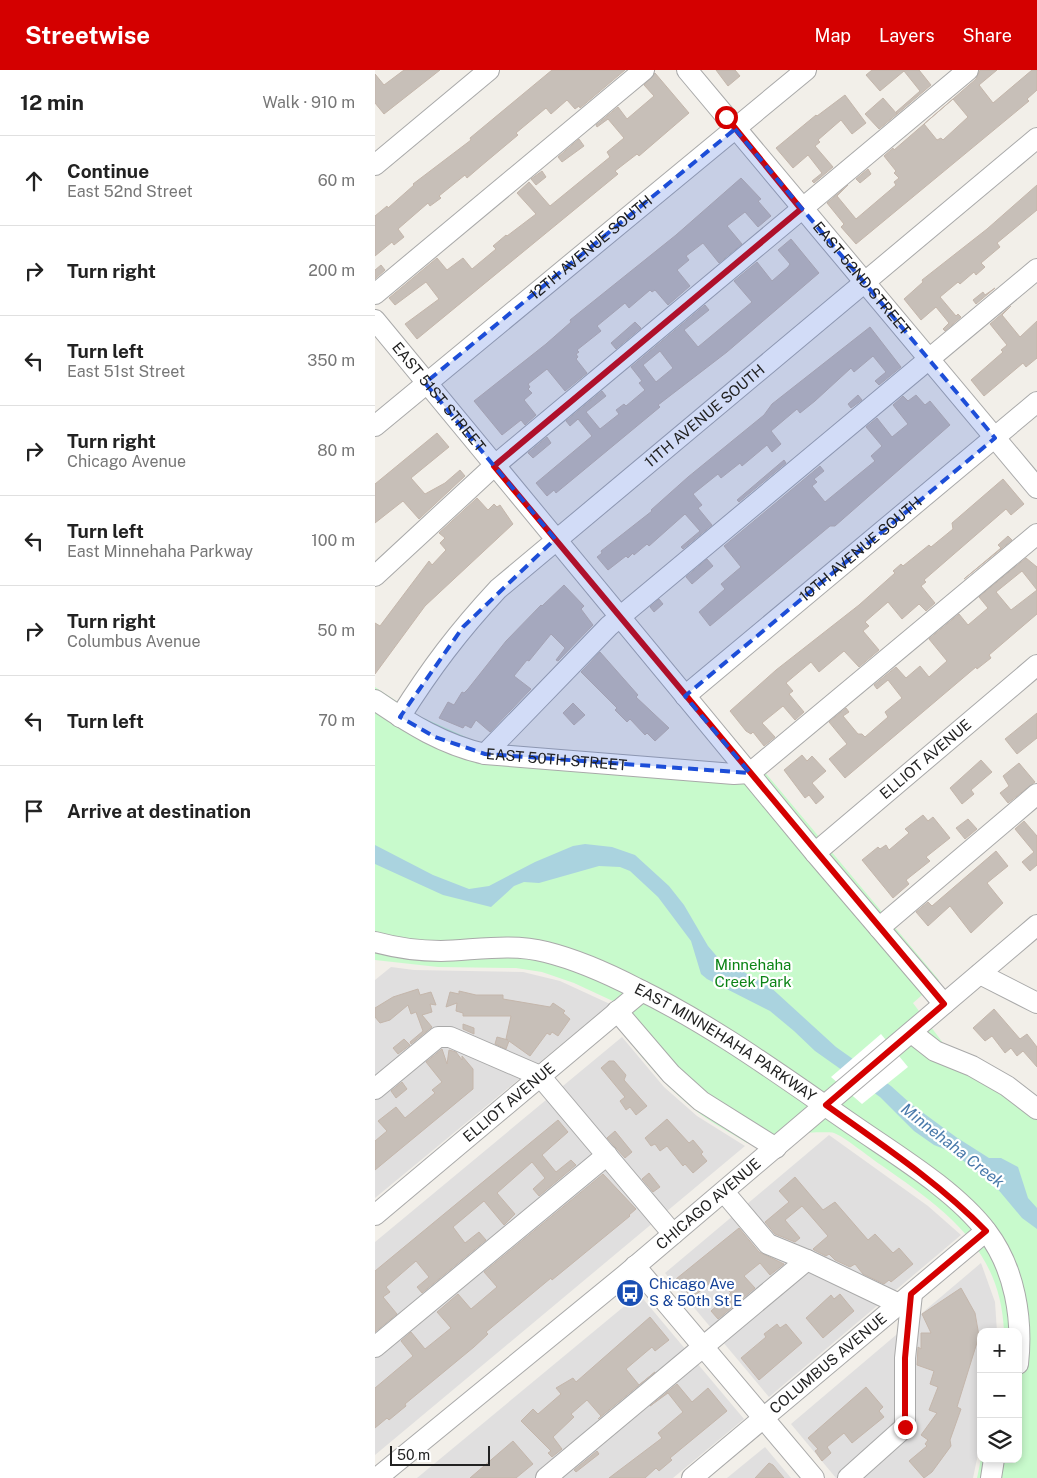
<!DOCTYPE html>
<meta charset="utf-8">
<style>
body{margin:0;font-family:"Public Sans",sans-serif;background:#f6f6f6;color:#222}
.controls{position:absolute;right:15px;bottom:15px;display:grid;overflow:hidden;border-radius:10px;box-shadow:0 2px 8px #0003}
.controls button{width:45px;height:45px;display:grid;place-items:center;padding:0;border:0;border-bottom:1px solid #e0e0e0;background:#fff;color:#222;font:25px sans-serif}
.scale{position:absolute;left:15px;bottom:12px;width:100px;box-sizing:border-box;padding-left:5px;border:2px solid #222;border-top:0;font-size:14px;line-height:18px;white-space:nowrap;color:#222;-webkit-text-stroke:4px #fff;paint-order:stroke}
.stop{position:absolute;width:15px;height:15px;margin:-11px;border:4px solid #d40000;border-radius:50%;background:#fff}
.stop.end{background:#d40000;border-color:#fff;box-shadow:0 1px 5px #0008}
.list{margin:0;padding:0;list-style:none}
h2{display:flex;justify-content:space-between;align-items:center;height:65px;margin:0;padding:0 20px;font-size:21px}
h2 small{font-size:16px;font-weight:400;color:#767676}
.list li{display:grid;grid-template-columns:32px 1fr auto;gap:15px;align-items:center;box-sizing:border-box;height:90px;padding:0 20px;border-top:1px solid #e0e0e0}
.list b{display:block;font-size:19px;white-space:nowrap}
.list p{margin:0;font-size:16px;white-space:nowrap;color:#767676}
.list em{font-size:16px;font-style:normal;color:#767676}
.icon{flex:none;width:28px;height:28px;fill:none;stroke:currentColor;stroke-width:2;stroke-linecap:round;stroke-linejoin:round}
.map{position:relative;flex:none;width:662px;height:1408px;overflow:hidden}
header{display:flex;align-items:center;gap:30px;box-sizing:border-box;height:70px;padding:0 25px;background:#d40000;color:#fff}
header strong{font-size:24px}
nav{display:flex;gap:28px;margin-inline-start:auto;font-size:18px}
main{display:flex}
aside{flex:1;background:#fff}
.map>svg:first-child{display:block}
.residential{fill:#e0dfdf}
.park{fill:#c8facc}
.water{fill:#aad3df}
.pier{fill:#fff}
.building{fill:#c7bfb8;stroke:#c4b6ab;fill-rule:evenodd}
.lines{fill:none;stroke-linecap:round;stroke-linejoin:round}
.minor-casing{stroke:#a9a9a9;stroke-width:22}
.minor{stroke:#fff;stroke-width:20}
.route{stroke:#d40000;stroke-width:6}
.marked{fill:#1d4ed8;fill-opacity:0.2;stroke:#1d4ed8;stroke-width:4;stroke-dasharray:10 6;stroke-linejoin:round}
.labels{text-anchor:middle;stroke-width:4.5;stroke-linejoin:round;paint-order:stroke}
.street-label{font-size:15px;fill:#222;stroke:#fff}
.park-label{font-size:15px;fill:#0c8416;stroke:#fff}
.transit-label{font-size:15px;fill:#164399;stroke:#fff;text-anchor:start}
.water-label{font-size:16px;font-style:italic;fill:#4a7aab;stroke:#fff}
</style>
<header>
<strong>Streetwise</strong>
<nav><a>Map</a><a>Layers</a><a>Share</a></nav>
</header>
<main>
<aside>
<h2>12 min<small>Walk · 910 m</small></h2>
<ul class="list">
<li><svg class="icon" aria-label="ahead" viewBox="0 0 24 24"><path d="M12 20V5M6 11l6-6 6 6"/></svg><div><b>Continue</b><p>East 52nd Street</p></div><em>60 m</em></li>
<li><svg class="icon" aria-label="right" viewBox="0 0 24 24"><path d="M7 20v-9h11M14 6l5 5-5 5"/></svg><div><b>Turn right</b></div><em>200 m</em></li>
<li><svg class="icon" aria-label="left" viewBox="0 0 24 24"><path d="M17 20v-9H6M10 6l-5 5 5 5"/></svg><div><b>Turn left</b><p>East 51st Street</p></div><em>350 m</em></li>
<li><svg class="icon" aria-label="right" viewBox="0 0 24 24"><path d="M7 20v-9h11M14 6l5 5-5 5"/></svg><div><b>Turn right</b><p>Chicago Avenue</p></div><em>80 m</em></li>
<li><svg class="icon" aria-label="left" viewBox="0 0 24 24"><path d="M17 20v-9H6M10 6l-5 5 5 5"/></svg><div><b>Turn left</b><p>East Minnehaha Parkway</p></div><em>100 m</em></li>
<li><svg class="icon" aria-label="right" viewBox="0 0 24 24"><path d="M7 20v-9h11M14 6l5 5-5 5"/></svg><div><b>Turn right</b><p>Columbus Avenue</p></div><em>50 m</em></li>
<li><svg class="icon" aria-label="left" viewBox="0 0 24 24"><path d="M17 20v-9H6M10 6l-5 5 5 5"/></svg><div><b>Turn left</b></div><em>70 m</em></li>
<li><svg class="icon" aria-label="arrive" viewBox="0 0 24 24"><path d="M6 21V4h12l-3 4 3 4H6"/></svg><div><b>Arrive at destination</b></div></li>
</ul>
</aside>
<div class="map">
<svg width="662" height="1408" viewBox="0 0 662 1408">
<rect width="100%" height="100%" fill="#f2efe9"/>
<g class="residential">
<polygon points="16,897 39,900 148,902 185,911 235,934 0,1128 0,910"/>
<polygon points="247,967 289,1017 322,1046 370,1076 0,1385 0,1172"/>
<polygon points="454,1065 553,1136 586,1165 394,1327 290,1203"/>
<polygon points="606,1193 620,1232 622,1262 606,1262 606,1370 598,1408 461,1408 416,1354"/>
<polygon points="264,1224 369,1349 298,1408 42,1408"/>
<polygon points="390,1377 416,1408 352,1408"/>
</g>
<path class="park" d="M0,617L44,646L102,672L388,700L564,910L538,933L568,973L662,1030V1408H602L606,1389H643V1262H629C626,1178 569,1139 506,1095C495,1088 470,1067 459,1063C453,1061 402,1064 394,1066C387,1067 380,1070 372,1073C355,1062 336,1053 320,1040C285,1012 258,977 232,942L242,933L199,913L167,902L141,898L63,897L0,890Z"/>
<polygon class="water" points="210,774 237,777 260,785 294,816 309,835 333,876 345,890 392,914 461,977 516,1016 536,1034 581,1067 614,1088 626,1088 643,1097 653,1128 662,1138 662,1159 647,1148 621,1117 609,1107 577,1082 559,1075 539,1061 505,1027 440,981 419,961 395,941 332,909 326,904 316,871 283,827 255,801 245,797 224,796 164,813 149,812 139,816 116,837 68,825 0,794 0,775 58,805 94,819 114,816 160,792 198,776"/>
<polygon class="pier" points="506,964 533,997 487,1034 456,1007"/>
<g class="building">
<polygon points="29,0 65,0 9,44 0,33 0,4 9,15"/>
<polygon points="177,0 250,0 205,38 204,36 200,39 192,30 176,44 171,38 141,63 143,65 106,96 92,108 90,105 64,126 66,128 55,136 53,133 23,159 29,167 19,175 17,172 0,186 0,146 12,136 13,138 39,115 38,114 96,70 95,68"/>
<polygon points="341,0 360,0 365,6 353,16"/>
<polygon points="497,0 544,0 556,15 522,44 521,42 545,21 529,1 505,21 491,5"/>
<path d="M605,0H622L604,15L618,33L657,0H662V20L652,29L654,31L481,174L466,157L469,154L452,133L473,115L462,126L481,149L521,115L519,112L524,108L519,103L521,101L509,86L518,78L519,80L601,9ZM578,29L593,47L568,70L566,68L562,70L549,54Z"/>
<polygon points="280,3 314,43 264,86 262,84 240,101 243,104 42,269 30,254 64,229 51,212 20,235 14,228 62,188 72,200 88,188 97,199 121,179 118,176 131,165 132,166 161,144 142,123 154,112 175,136 235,87 232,82 249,68 233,49 222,57 221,55 243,37 252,49 279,26 269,15"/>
<polygon points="470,25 491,53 477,64 466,50 443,70 445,72 440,76 458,97 439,113 437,111 447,103 433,85 418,98 401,78 441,45 442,46"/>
<polygon points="508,28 522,44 504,59 490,44"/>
<polygon points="204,69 209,76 187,92 183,87"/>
<polygon points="493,99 496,104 485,113 481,109"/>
<polygon points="167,101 171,107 161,115 156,109"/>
<polygon points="366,108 386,129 383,131 396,146 383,157 370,142 352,156 367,174 344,193 328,173 311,186 314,190 302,200 315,216 293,235 280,220 277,222 275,220 254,238 250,233 222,256 226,261 202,280 204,282 201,284 203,287 201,289 212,303 190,321 172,299 153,314 155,317 153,319 157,323 149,330 161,345 150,355 146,350 127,365 99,331 171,274 196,252 195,250 301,165"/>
<polygon points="662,115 662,140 622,173 625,177 606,193 610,197 601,205 599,202 585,214 583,212 565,227 581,246 583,244 586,247 570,261 568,259 574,253 561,237 546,250 529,229 548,212 547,210 612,159"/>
<path d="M416,169L444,203L352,282L283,335L285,337L198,409L181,423L179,420L172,426L161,413L217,366L203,349L195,356L191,351L227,321L231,326L211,342L225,359L244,344L241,340L249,334L251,336L270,320L264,313L267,311L256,297L330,235L334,240L309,260L323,277L377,232L359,211L382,192L397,211L413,197L415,194L403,180ZM285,281L298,298L281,312L268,295Z"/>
<polygon points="6,195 10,200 0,209 0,200"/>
<polygon points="620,218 601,234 598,230 608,222 610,225"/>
<polygon points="636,236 627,245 645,267 662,251 662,288 651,297 648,293 609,326 596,310 628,282 626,280 632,275 615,254"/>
<polygon points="260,252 266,258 241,279 236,273"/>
<polygon points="495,257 526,297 504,315 500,311 511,302 498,286 479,302 476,298 440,331 425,343 422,339 396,361 406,374 397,382 392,375 367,396 365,393 346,408 343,404 318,424 327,435 323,438 337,455 308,479 306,477 325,461 310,444 274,476 272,474 259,485 258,483 253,488 251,486 233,500 222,487 227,483 226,481 277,441 276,440 313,407 389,345 397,334"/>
<polygon points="483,325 487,330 476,338 473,334"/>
<polygon points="541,325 550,335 555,331 575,355 460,456 455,456 335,556 324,542 350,519 346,514 366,497 349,476 445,396 449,401 439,409 442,412 437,416 450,432 500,391 496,386 507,376 491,357 502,348 517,367 533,354 518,335 528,326 533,331"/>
<polygon points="62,363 74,377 36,408 50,424 70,413 85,400 90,406 44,449 28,431 0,453 0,414"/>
<polygon points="172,367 176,373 158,388 153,383"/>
<polygon points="409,390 411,393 364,432 362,430"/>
<polygon points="628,409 649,434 636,445 631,439 549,510 551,512 546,516 560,533 551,541 544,534 527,549 513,532 490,552 494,556 488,561 504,580 484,597 469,581 444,602 436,592 411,613 418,621 414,624 429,642 420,650 408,636 387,653 400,667 389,676 378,662 376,664 371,661 355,641 401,600 484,535 520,503 518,501 526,494 528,496 554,475 556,477 578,459 577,453"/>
<polygon points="102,428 113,440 119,434 122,437 125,435 138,454 50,536 0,604 0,553 5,556 54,491 57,495 71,480 65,473 70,468 64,463"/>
<polygon points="633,466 637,470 589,509 626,478 623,475"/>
<polygon points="651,488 662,497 662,520 647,501 621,522 636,540 662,520 662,544 614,585 616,588 602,599 601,597 470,708 454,689 472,674 454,652 471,638 474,642 468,646 483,664 487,664 490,667 513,647 510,642 527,628 513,610 502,619 499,615 521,597 531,608 545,596 554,607 572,591 554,569 584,544 593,555 613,538 604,527"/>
<polygon points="332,489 338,496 317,514 311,507"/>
<polygon points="189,515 209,536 206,539 218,555 183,591 181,590 190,578 176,564 154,591 152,590 139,606 156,619 115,662 101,650 96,658 90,655 88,658 64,648 73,632 79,635 87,622 89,623 93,619 131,571 166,535 167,536"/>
<polygon points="284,529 288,534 279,542 275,537"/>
<polygon points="225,582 263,625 261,627 294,658 280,671 272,663 270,665 255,649 252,652 240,640 242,638 206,602"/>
<polygon points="198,633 210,645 199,655 188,643"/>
<polygon points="662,643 662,668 642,684 630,669"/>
<polygon points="427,685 432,691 437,686 451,701 437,713 449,727 441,734 434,725 430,728 409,700"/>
<polygon points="606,690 617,702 596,720 599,724 587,734 575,718"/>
<polygon points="644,693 660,712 633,733 625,723 634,716 628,706"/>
<polygon points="548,745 553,751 558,747 575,768 551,787 555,791 531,810 534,814 518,828 487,790 503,777 505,779 511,775 514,780 534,763 530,759"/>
<polygon points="593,749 602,759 590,769 581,758"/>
<polygon points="649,751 662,766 662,795 655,801 647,792 659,782 640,759"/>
<polygon points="621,781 633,796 612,813 628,833 596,863 575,836 553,856 541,842 553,832 557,836"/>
<polygon points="43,919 45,925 56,922 61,935 55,934 57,942 47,945 57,957 36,974 35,972 48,961 41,942 36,944 33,935 15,950 5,953 0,947 0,938 18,927"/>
<polygon points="84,921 101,925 128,925 128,929 175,937 178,933 190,941 188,943 195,949 183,966 177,962 175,965 172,963 155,986 134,971 131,979 120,974 122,967 133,970 131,969 136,946 88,946 88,943 81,941 82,933 71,937 75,922 84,924"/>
<polygon points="619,939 645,969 652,964 662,977 662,997 648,981 642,986 636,978 630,983 617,966 610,971 598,958"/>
<polygon points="88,954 99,958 99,964 88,959"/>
<polygon points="29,969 35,975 23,984 18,978"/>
<polygon points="67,979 72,994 74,980 81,982 87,990 87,986 98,999 98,1019 0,1100 0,1071 12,1061 3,1051 21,1037 30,1048 60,1023 57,1020 67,1012 51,992"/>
<polygon points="234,991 239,991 251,1005 249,1010 272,1036 261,1045 255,1037 251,1040 245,1031 250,1027 226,998"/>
<polygon points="27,1012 32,1019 21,1028 16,1021"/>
<polygon points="292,1049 314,1073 318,1070 328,1082 326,1084 332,1091 318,1103 310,1094 308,1096 292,1076 285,1081 280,1074 276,1076 270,1068"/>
<polygon points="183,1050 193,1062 167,1085 181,1102 196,1090 201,1095 164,1126 158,1119 170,1108 157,1092 122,1123 140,1144 129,1155 109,1131 78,1157 90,1173 104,1162 111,1170 47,1223 42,1217 54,1207 41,1191 11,1217 15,1222 8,1227 22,1244 0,1262 0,1201"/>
<polygon points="240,1061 257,1082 250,1088 232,1068"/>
<polygon points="274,1103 285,1117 278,1122 267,1109"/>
<polygon points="228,1104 261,1139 254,1145 255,1146 177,1210 176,1208 111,1262 113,1264 99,1277 30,1334 31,1336 14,1350 12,1348 0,1358 0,1318 38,1286 26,1271 36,1262 50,1279 76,1258 62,1242 83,1224 96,1239 122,1217 109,1202"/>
<polygon points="420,1107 448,1140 460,1132 493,1170 500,1164 518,1183 524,1178 538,1194 516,1212 514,1210 509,1214 488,1204 480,1194 475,1197 460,1190 454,1184 451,1186 439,1180 438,1179 453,1166 427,1136 410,1150 425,1168 420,1172 400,1164 390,1152 414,1132 404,1121"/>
<polygon points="364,1158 384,1182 409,1194 395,1205 385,1193 369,1206 380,1218 343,1249 336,1241 356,1223 342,1207 317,1228 301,1209"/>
<polygon points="586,1218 600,1243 604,1266 582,1337 586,1339 575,1370 576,1376 557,1402 549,1408 534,1391 552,1376 550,1374 553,1370 546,1365 562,1343 554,1340 563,1317 555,1314 559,1301 542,1295 543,1277 546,1279 546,1263 556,1263 547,1244"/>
<polygon points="465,1224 479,1241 448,1268 431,1248 456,1225 459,1229"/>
<polygon points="275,1247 294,1270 280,1281 277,1277 251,1299 264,1315 280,1302 223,1349 226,1346 212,1330 196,1344 199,1347 178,1367 187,1379 177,1387 173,1383 176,1381 146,1351 158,1339 163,1344 186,1324 181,1318 198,1308 201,1312"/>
<polygon points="402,1254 405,1258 411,1254 427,1273 384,1310 366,1288 391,1267 389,1264"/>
<polygon points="302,1314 317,1332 333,1318 352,1341 295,1388 297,1390 284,1401 281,1398 270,1408 234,1408 287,1368 283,1363 308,1342 293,1323 275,1336"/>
<polygon points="491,1317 508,1337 504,1341 509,1347 477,1373 469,1363 452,1377 456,1383 447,1391 440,1381 443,1379 433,1368"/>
<polygon points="138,1371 158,1394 141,1408 95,1408"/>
<polygon points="222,1381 224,1384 201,1402 199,1400"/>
<polygon points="394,1393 398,1395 409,1408 380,1408"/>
</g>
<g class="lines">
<g class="minor-casing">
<g id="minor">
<path id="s1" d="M312,0L662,418"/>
<polyline points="0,95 114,0"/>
<polyline points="0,224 269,0"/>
<path id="s2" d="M0,250L440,783L569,934"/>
<path id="s3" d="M0,356L431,0"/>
<polyline points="0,506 119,396 593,0"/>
<path id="s4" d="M310,626L662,332"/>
<path id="s5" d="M0,630C35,654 69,675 110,684L359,704L375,703L662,464"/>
<path id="s6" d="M25,647C56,598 83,562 123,519L662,68"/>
<polyline points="110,684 234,556 662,199"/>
<path id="s7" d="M440,783L662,595"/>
<polyline points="504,858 662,724"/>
<path id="s8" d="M0,872C22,878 44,881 66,881C101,880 137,873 171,882C203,890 232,903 261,918C341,957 408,1007 481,1057C523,1086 581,1121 612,1162C640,1199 648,1249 643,1294"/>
<polyline points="605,904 662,933"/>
<polyline points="242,941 296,1004 326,1031 401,1078"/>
<polyline points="537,963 560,981 597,996 632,1016 662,1039"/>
<polyline points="0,1019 63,967 75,967 165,1006 298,1164"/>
<path id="s9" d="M0,1145L267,921"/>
<polyline points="432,1190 524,1234"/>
<polyline points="260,1196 439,1408"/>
<polyline points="0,1277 232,1085"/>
<path id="s10" d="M2,1408L250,1205L662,855"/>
<polyline points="171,1408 432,1190 393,1174 349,1122"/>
<path id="s11" d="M317,1408L611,1161"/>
<polyline points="473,1408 530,1357 530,1288 537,1224"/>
<polyline points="616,1408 619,1389"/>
</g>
</g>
<use href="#minor" class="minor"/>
</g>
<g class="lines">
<path class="route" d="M351,47L426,139L119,396L569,934L451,1035C507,1075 563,1112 611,1161L536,1224L530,1288V1357"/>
</g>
<path class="marked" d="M360,59L620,368L310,626L375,703L110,684L60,667L25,647L88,557L180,469L50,313Z"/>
<defs>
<g id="bus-disc" transform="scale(1.4375)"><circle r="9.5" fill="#1a4fb4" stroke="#fff"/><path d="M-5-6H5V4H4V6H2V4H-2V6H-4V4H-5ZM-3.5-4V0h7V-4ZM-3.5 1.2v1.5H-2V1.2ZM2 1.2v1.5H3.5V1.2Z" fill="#fff"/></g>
</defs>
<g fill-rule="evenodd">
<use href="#bus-disc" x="255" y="1223"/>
</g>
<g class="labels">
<g class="street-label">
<text dy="5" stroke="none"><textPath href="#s3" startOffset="280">12TH AVENUE SOUTH</textPath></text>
<text dy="5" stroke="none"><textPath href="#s1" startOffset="272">EAST 52ND STREET</textPath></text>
<text dy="5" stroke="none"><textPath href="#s2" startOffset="100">EAST 51ST STREET</textPath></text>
<text dy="5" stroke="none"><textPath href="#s6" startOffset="431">11TH AVENUE SOUTH</textPath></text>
<text dy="5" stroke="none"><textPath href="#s4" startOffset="229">10TH AVENUE SOUTH</textPath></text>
<text dy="5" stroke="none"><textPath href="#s5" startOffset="195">EAST 50TH STREET</textPath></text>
<text dy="5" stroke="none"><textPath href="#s7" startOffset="145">ELLIOT AVENUE</textPath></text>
<text dy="5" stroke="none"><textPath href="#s8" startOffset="374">EAST MINNEHAHA PARKWAY</textPath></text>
<text dy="5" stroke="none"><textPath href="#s9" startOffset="175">ELLIOT AVENUE</textPath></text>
<text dy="5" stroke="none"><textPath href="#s10" startOffset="430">CHICAGO AVENUE</textPath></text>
<text dy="5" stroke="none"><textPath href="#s11" startOffset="178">COLUMBUS AVENUE</textPath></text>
</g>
<g class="park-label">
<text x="378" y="900">Minnehaha<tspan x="378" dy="17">Creek Park</tspan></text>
</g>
<g class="transit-label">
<text x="274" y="1219">Chicago Ave<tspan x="274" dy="17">S &amp; 50th St E</tspan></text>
</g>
<g class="water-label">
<text transform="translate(578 1075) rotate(38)" y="6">Minnehaha Creek</text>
</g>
</g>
</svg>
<div class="controls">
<button>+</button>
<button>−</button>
<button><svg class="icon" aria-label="layers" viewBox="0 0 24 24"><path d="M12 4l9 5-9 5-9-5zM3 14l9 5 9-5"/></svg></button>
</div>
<div class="scale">50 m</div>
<div class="stop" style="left:351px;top:47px"></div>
<div class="stop end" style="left:530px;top:1357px"></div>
</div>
</main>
